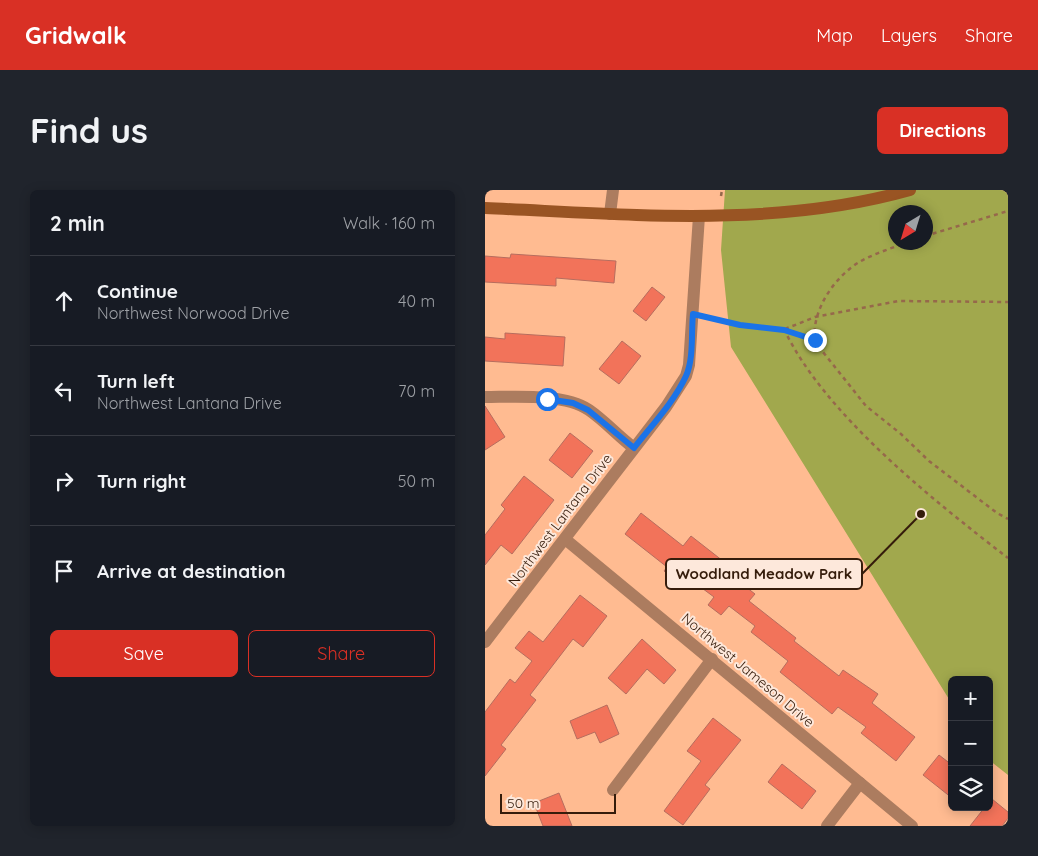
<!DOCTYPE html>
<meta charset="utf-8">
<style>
body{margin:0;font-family:Quicksand,sans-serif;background:#20242c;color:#f1f3f6}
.controls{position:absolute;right:15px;bottom:15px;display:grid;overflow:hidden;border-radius:8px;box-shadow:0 2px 12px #0003}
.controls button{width:45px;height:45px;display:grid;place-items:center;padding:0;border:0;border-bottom:1px solid #363941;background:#171b24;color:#f1f3f6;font:25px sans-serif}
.compass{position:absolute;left:403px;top:15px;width:45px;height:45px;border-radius:50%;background:#171b24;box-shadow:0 2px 12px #0003;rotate:218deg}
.scale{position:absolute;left:15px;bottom:12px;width:116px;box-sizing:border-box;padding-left:5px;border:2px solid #351c0b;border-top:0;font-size:14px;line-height:18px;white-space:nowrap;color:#351c0b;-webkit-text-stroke:4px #fde8db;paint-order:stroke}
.stop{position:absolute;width:15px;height:15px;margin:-11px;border:4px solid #1a73e8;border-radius:50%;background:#fff}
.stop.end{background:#1a73e8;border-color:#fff;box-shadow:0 1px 5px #0008}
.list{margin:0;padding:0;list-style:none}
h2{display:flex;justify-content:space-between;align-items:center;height:65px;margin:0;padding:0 20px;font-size:21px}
h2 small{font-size:16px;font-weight:400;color:#9ea1a6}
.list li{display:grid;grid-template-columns:32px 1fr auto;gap:15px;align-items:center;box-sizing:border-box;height:90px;padding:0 20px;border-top:1px solid #363941}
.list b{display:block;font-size:19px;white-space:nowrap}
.list p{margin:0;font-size:16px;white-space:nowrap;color:#9ea1a6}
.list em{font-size:16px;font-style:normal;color:#9ea1a6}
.actions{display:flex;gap:10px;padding:15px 20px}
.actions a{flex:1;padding:11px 0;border:1px solid #d93025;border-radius:8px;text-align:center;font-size:18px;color:#d93025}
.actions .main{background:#d93025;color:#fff}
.icon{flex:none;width:28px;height:28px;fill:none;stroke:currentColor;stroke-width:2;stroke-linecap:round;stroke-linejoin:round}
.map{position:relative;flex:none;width:523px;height:636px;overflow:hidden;border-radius:8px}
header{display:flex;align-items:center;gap:30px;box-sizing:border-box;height:70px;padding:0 25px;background:#d93025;color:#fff}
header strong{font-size:24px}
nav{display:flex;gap:28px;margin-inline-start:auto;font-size:18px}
.intro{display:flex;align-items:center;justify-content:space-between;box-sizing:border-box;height:120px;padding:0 30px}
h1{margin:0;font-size:35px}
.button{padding:12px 22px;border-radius:8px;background:#d93025;color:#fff;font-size:18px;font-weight:700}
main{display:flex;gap:30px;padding:0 30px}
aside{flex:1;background:#171b24;border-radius:8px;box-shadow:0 2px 12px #0003}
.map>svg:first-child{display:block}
.green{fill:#a1a84d;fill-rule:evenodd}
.building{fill:#f2735a;stroke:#b66d5e}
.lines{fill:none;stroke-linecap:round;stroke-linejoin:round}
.path{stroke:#96684b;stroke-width:2.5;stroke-dasharray:4 4;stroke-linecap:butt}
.minor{stroke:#ac7c5f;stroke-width:12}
.secondary{stroke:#995423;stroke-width:12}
.route{stroke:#1a73e8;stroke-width:6}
.labels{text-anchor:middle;stroke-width:4;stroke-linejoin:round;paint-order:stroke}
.street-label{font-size:14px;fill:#351c0b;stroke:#fde8db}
.leader{fill:none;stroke:#351c0b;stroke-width:2}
.callout-dot{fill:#351c0b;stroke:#fde8db;stroke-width:2}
.callout{fill:#fde8db;stroke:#351c0b;stroke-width:2}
.callout-label{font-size:15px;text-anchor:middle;font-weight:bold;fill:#351c0b}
</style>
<header>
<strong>Gridwalk</strong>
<nav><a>Map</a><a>Layers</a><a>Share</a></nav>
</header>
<div class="intro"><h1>Find us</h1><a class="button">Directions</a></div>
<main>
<aside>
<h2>2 min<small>Walk · 160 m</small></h2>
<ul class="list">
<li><svg class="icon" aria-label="ahead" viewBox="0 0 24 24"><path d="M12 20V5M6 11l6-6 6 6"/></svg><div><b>Continue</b><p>Northwest Norwood Drive</p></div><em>40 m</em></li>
<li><svg class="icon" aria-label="left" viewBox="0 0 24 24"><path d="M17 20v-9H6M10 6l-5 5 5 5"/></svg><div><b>Turn left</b><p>Northwest Lantana Drive</p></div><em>70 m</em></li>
<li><svg class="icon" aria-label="right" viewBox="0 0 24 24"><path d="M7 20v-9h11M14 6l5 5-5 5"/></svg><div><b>Turn right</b></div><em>50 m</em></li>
<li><svg class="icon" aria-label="arrive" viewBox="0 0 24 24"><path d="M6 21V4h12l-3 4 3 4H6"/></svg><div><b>Arrive at destination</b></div></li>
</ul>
<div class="actions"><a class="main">Save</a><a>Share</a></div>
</aside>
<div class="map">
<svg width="523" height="636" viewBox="0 0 523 636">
<rect width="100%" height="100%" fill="#ffbb91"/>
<path class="green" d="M240,0H523V585L504,570V490H467V514L246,157L236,60ZM410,22H440V52H410Z"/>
<g class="building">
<polygon points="26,64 131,71 129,93 71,88 71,96 0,92 0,66 25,68"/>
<polygon points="167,97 180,107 161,131 148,121"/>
<polygon points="20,143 80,147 78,176 0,171 0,147 20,149"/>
<polygon points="137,151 156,166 134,194 114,179"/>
<polygon points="0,216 20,247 0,260"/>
<polygon points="85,243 108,261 87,288 64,270"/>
<polygon points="39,286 69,310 27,364 16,355 0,375 0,345 20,319 16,315"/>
<polygon points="156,323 198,356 206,346 238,371 234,376 270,404 264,411 311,448 309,451 354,486 358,480 393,504 387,513 430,547 411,571 376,543 381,537 353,517 347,524 295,482 303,471 266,442 270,436 244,416 236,425 223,415 229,407 202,387 196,394 179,381 182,377 140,344"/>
<polygon points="95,405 122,426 98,457 88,449 45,505 51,510 16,555 21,559 0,586 0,522 25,489 30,493 47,471 30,458 44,441 58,452"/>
<polygon points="157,449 191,480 179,494 162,479 141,504 123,488"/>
<polygon points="122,515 134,544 115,553 110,542 92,549 85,531"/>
<polygon points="228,528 256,550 220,595 225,599 198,635 179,621 216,571 202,561"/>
<polygon points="454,565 467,575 467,608 438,585"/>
<polygon points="297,574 331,601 317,619 283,592"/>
<polygon points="74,603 87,636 58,636 49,613"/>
<polygon points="507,609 523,622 523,628 517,636 485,636 500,617 504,617"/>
</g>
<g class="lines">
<g class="path">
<polyline points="236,6 237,0"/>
<polyline points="440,46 523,21"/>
<polyline points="220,127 280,139 299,139 326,147 381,216 416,244 444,271 512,323 523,329"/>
<path d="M299,139C339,224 449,311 523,368"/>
<polyline points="300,139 330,127 413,111 523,112"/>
<path d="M330,150C326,120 351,85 376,71C391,63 407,58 423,52"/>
</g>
<g class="minor">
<polyline points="125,24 128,0"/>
<path d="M0,207C29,207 79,203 104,220C120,231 133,246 149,258"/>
<polyline points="80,349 427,636"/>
<polyline points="0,452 181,217 201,186 204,175 214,26"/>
<polyline points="128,600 227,469"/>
<polyline points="342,636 375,593"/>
</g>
<path class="secondary" d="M0,18C141,24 287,39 425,0"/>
</g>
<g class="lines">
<path class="route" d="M62,209L88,213L103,220L149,258C167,235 189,212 201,186C209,168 206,143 208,124L255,135L299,140L330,150"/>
</g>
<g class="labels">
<g class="street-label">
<text transform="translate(75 330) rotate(-53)" y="5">Northwest Lantana Drive</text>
<text transform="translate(263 480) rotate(40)" y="5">Northwest Jameson Drive</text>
</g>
</g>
<path class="leader" d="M436 324L377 384"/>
<circle class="callout-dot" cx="436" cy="324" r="5"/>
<rect class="callout" x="181" y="369" width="196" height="30" rx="5"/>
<g class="callout-label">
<text x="279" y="389">Woodland Meadow Park</text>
</g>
</svg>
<div class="controls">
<button>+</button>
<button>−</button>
<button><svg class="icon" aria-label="layers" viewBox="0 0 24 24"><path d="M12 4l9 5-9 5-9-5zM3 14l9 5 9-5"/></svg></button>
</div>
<svg class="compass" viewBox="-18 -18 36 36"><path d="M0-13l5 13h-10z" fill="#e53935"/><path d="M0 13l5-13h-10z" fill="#9ea1a6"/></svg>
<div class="scale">50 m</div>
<div class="stop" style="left:62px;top:209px"></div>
<div class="stop end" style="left:330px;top:150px"></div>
</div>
</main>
